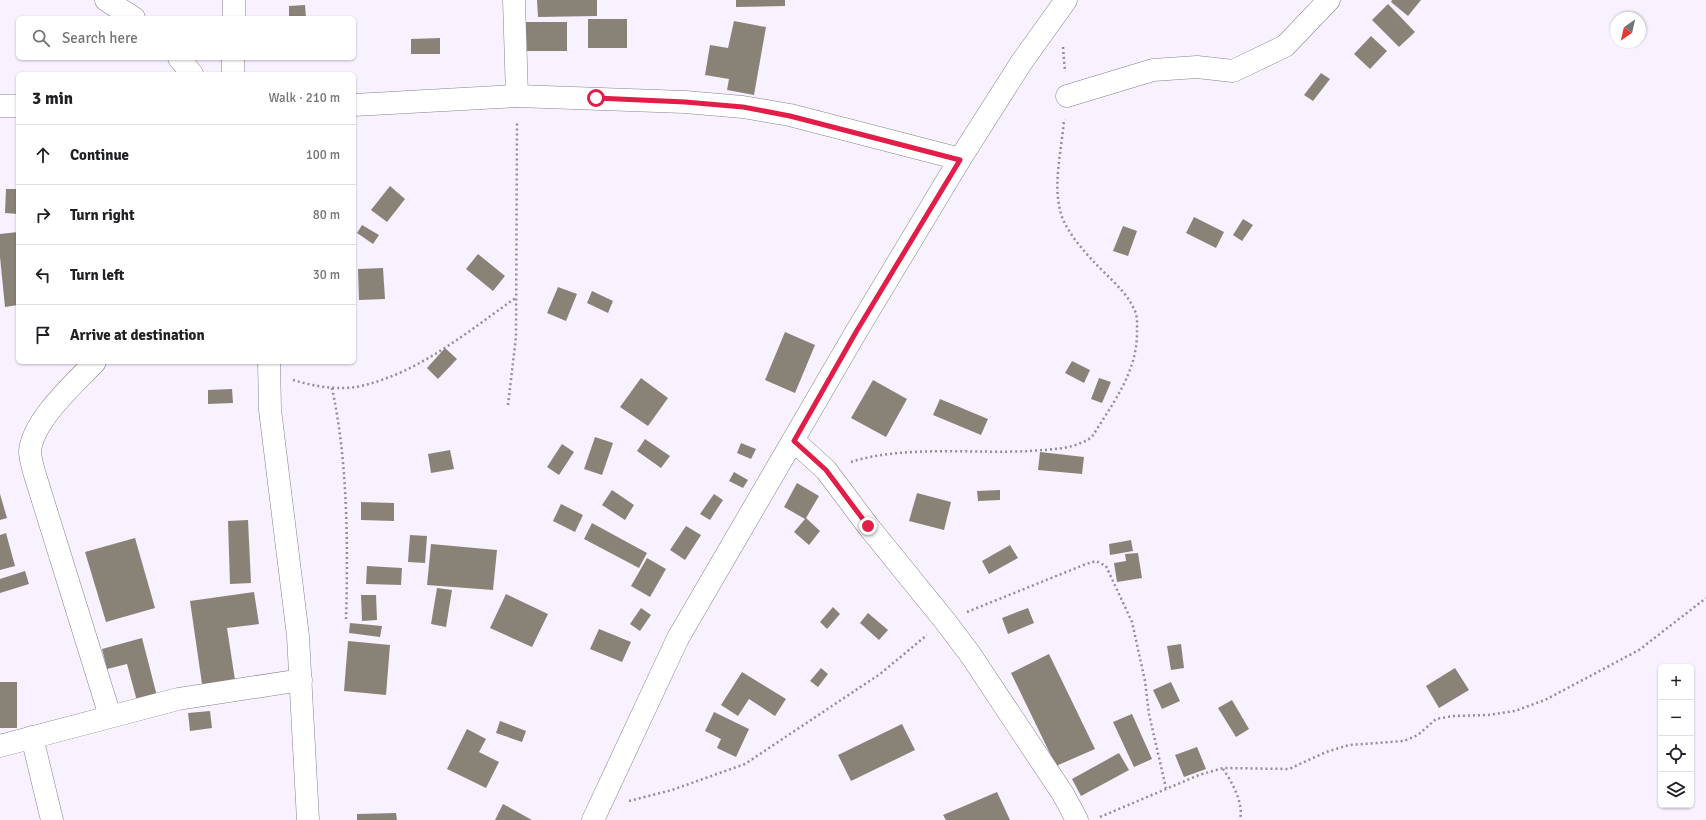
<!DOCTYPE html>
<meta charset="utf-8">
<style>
body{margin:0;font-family:Signika,sans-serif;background:#f6f6f6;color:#202124}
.controls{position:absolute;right:12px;bottom:12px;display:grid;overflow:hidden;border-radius:6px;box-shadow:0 1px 3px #0004}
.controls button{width:36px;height:36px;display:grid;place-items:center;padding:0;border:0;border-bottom:1px solid #e0e0e0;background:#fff;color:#202124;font:20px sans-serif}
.compass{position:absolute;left:1610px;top:12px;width:36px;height:36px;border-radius:50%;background:#fff;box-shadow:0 1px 3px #0004;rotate:214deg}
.stop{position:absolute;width:12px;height:12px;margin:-9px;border:3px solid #e11d48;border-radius:50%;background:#fff}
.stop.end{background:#e11d48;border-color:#fff;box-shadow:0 1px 4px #0008}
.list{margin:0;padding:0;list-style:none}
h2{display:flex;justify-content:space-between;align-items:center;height:52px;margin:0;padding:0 16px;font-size:17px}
h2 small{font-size:13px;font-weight:400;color:#757577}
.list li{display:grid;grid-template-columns:26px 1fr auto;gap:12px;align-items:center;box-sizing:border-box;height:60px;padding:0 16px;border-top:1px solid #e0e0e0}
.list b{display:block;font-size:15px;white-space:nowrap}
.list em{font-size:13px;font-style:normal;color:#757577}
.icon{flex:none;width:22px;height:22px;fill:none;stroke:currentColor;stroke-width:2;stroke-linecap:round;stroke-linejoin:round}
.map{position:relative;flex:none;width:1706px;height:820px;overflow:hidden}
.search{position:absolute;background:#fff;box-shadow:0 1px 3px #0004;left:16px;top:16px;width:340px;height:44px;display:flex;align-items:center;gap:10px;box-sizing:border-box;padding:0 14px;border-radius:6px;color:#757577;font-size:15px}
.panel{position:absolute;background:#fff;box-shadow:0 1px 3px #0004;left:16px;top:72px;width:340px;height:292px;border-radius:6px}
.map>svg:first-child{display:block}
.building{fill:#898377}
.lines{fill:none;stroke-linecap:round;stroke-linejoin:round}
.minor-casing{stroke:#86808c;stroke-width:23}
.path{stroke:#928d97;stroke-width:2.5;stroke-dasharray:2 3;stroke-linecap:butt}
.minor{stroke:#fff;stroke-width:22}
.route{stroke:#e11d48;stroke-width:5}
</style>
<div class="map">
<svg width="1706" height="820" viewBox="0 0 1706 820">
<rect width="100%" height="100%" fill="#f8f1ff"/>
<g class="building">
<polygon points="537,0 597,0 597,16 538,17"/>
<polygon points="736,0 785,0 785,6 736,7"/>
<polygon points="1392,0 1421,0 1408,16 1391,2"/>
<polygon points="1388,4 1415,32 1399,47 1372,20"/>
<polygon points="305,5 306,18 289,18 289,6"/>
<rect x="588" y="19" width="39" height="29"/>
<polygon points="734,21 766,27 754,95 727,90 729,79 705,75 710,45 728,48"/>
<polygon points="523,22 567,22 567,51 524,51"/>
<polygon points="1371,36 1387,51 1370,69 1354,54"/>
<polygon points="440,38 440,54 411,54 411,39"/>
<polygon points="1321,73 1330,79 1313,101 1304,95"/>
<polygon points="390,186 405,199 387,222 371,210"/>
<polygon points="6,189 18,189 18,214 5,213"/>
<polygon points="1194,217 1224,232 1216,248 1186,233"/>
<polygon points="1243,219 1253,225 1242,241 1233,235"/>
<polygon points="362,225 379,235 373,244 357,233"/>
<polygon points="1123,226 1137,231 1128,256 1113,251"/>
<polygon points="18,232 18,305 5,307 0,257 0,234"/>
<polygon points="478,254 505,276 493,291 466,269"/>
<polygon points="383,268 385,299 359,300 358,269"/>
<polygon points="558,287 577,294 566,321 547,313"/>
<polygon points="592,291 613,301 608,313 587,303"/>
<polygon points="785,332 815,345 795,393 765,380"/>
<polygon points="445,348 457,359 438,379 427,368"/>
<polygon points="1072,361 1090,370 1084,383 1065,373"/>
<polygon points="641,378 668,398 648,426 620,407"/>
<polygon points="1099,378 1111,382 1102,403 1091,399"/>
<polygon points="873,380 907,399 886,437 851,418"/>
<polygon points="232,389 233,403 208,404 208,390"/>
<polygon points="940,399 988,419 981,435 933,415"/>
<polygon points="595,437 613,443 602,475 584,469"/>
<polygon points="645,439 670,456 661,468 637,451"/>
<polygon points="741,443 756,449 751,459 737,453"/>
<polygon points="562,444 574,452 559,475 547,467"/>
<polygon points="450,450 454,469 431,473 428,454"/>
<polygon points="1040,452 1084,457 1082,474 1038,470"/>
<polygon points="734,472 748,480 743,488 729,481"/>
<polygon points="797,483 819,496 806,518 820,531 809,545 794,532 805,519 784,507"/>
<polygon points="612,490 634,505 625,520 602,505"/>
<polygon points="1000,490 1000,500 978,501 977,491"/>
<polygon points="917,493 951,502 944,530 909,521"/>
<polygon points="0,494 7,518 0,520"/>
<polygon points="714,494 723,500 710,520 700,514"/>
<polygon points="361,502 394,503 394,521 361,520"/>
<polygon points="561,504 583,515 575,532 553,521"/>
<polygon points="248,520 251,583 230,584 228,521"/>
<polygon points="592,523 647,553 639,568 584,539"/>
<polygon points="686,526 701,535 685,560 670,550"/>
<polygon points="6,533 15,566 0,570 0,535"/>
<polygon points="410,535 427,536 425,563 408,562"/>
<polygon points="135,538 155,608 106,622 85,552"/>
<polygon points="1131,540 1133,551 1110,555 1109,544"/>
<polygon points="431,544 497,550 493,590 427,585"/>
<polygon points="1010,545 1018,558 989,574 982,561"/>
<polygon points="1138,553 1142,578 1117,582 1114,563 1126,561 1125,554"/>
<polygon points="647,558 666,569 650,597 631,586"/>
<polygon points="367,566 402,568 401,585 366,584"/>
<polygon points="25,571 29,584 0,593 0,579"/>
<polygon points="437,588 452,590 446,627 431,624"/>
<polygon points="254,592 259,624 227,628 235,680 202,684 190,601"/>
<polygon points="506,594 548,614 532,647 490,628"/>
<polygon points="361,595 376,595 377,620 362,621"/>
<polygon points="833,607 840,614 827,629 820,622"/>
<polygon points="641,608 651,615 640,631 630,624"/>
<polygon points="1028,608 1034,623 1008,634 1002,618"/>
<polygon points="868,613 888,630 879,640 860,623"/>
<polygon points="350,623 382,626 380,637 349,633"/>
<polygon points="599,629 631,642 622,662 590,649"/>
<polygon points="142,638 157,696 137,701 127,664 107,669 102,649"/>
<polygon points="348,641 390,645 386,695 344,691"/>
<polygon points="1181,644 1184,668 1171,670 1167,646"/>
<polygon points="1049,654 1095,749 1056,766 1011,673"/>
<polygon points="821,668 828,674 818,687 810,681"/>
<polygon points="1455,668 1469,690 1439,708 1426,686"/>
<polygon points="742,672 786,699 775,716 749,699 738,716 721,705"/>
<rect x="0" y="682" width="17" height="46"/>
<polygon points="1171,682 1180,701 1162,709 1153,690"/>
<polygon points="1232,700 1249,729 1236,737 1218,708"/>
<polygon points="210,711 212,728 190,731 188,713"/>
<polygon points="714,712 749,729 736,757 717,748 721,739 705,731"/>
<polygon points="1132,714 1152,759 1134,767 1113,722"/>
<polygon points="500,721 526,731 522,742 496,733"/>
<polygon points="902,724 915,750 851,781 838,755"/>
<polygon points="467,729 486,739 479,752 499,762 486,788 447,769"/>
<polygon points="1197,747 1206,769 1184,777 1175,755"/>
<polygon points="1119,753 1129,770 1081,796 1072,779"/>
<polygon points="997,792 1010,820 946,820 943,815"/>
<polygon points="503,804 532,820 495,820"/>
<polygon points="396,813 397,820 357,820 357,814"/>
</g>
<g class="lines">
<g class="minor-casing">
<g id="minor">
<polyline points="106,0 134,18"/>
<polyline points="514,0 517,96"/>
<polyline points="234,18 234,0"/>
<polyline points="179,58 192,74"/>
<polyline points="233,74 233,58"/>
<polyline points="1067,96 1153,70 1197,67 1233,71 1285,46 1329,0"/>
<polyline points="354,105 517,96 685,102 743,107 790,115 960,159"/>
<polyline points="0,106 18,106"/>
<path d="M95,362C74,384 33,420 30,451C30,458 33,468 35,475L110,716"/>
<polyline points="269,362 270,410 298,636 308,820"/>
<polyline points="794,441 826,470 868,526 945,621 970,654 1063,794 1077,820"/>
<polyline points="32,737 52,820"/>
<polyline points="0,746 178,699 301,680"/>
<polyline points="593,820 678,638 856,332 960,159 1021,63 1066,0"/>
</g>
</g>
<g class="path">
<polyline points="1063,47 1065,72"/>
<path d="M293,380C313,386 335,390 356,387C417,375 467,332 517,297"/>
<path d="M332,388C348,463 348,545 346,622"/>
<polyline points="508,405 516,337 517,121"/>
<path d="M851,462C903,445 975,454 1030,451C1052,449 1073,450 1092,437C1112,404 1137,373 1137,333C1137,325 1138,316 1134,309C1126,291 1108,277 1095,263C1082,249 1064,229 1060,210C1053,181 1062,149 1064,119"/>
<polyline points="967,612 1086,564 1096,561 1106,566 1132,622 1145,681 1149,714 1166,788"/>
<path d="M1223,769C1232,782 1244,803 1240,820"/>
<polyline points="629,801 672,790 745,764 880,674 927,635"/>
<polyline points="1100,817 1199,775 1223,768 1289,769 1326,752 1349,745 1404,741 1418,735 1436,719 1453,716 1488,715 1515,711 1545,700 1639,650 1706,598"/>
</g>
<use href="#minor" class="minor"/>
</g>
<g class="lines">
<polyline class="route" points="596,98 685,102 743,107 790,116 960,160 856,332 794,441 826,470 868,526"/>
</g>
</svg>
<div class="controls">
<button>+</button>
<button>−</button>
<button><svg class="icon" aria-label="locate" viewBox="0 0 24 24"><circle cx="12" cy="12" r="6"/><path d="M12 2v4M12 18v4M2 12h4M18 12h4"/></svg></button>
<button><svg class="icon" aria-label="layers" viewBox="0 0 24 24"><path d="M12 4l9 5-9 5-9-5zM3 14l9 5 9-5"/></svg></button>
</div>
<svg class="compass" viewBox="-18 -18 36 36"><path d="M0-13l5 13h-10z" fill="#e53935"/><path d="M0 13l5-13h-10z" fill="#757577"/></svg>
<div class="stop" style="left:596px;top:98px"></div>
<div class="stop end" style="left:868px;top:526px"></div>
<div class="search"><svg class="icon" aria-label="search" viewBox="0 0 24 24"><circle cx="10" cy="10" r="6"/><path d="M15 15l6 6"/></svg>Search here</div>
<section class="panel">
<h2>3 min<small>Walk · 210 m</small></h2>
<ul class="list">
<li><svg class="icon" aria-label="ahead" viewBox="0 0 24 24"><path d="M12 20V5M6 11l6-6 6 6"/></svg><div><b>Continue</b></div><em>100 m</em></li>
<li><svg class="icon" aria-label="right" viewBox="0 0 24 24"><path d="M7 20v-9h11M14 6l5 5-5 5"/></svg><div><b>Turn right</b></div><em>80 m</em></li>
<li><svg class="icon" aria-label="left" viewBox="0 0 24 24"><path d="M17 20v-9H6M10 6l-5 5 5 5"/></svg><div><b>Turn left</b></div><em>30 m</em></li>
<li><svg class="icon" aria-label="arrive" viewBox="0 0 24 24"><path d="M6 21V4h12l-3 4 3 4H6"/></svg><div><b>Arrive at destination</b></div></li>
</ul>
</section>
</div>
